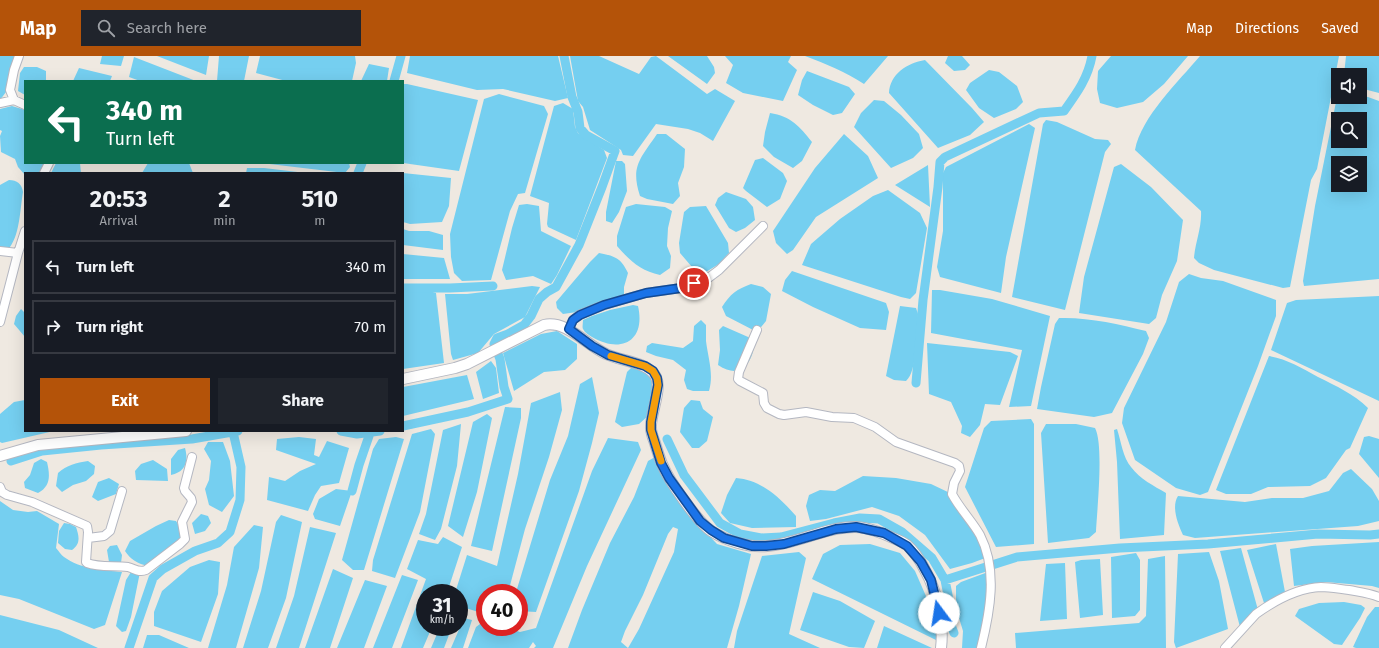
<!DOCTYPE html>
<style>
:root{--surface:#171b24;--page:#20242c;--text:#f1f3f6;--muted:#9ea1a6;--line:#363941;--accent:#b45309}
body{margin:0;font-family:"Fira Sans",sans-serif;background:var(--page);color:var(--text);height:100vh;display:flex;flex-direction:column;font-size:15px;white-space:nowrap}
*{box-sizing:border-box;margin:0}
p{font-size:13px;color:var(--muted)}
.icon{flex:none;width:22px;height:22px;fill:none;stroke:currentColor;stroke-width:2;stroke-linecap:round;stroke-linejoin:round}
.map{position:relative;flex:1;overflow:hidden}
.panel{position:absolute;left:24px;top:116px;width:380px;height:260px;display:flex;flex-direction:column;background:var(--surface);border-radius:0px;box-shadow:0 4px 16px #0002}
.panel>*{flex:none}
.top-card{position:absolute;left:24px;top:24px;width:380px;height:84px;border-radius:0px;box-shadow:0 4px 16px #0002;background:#0b6e4f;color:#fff;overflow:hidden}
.fabs{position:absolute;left:1331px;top:12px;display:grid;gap:8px}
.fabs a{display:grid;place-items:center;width:36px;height:36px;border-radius:0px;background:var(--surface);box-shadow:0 4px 16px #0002;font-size:20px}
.speed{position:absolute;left:416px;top:528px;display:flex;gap:8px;font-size:20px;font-weight:700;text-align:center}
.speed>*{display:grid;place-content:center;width:52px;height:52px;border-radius:50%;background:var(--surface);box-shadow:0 4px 16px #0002;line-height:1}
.speed small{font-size:10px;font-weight:400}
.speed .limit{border:6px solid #d22;background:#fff;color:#111}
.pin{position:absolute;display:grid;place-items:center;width:34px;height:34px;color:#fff;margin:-17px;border:2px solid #fff;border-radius:50%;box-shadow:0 1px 4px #0007}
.me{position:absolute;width:44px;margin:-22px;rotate:346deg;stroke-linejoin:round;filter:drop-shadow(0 0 3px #0008)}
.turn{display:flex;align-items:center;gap:14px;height:84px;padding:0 16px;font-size:18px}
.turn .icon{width:52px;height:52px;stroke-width:2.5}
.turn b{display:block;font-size:28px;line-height:34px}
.eta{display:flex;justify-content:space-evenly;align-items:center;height:68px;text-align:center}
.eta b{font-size:24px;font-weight:700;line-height:28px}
.cta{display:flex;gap:8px;margin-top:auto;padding:8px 16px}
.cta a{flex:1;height:46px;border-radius:0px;background:var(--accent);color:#fff;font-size:16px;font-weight:700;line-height:46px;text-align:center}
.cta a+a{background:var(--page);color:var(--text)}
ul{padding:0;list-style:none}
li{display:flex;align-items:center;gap:12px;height:54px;margin:0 8px 6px;padding:0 8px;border:2px solid var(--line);border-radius:0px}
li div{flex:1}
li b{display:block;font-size:15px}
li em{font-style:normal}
header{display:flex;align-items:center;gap:24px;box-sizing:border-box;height:56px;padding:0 20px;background:var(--accent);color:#fff}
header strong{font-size:19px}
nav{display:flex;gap:22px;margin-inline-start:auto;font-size:14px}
.search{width:280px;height:36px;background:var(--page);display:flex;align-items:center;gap:10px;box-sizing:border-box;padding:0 14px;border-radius:0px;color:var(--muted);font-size:15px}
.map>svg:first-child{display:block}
.water{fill:#75cff0;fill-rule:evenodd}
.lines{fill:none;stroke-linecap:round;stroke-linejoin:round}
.canal{stroke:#75cff0;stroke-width:9}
.minor-casing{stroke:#b4b7c1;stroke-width:10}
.tertiary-casing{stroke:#b4b7c1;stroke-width:12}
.minor{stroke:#fff;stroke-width:8}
.tertiary{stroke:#fff;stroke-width:10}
.route-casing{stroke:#114b97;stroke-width:10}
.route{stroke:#1a73e8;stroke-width:7}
.slow{stroke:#f59e0b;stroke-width:7}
</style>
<header>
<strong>Map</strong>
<div class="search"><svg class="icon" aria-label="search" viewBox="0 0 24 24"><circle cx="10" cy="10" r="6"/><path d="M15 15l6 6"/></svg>Search here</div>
<nav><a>Map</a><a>Directions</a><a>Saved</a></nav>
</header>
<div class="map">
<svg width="1379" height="592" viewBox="0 0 1379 592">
<rect width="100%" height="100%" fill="#efe9e1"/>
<path class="water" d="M0,0h16l-10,36 -6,8z
M102,0h22l-3,10 -21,-2z
M157,0h52l-3,19z
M219,0h30l-5,25h-27z
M260,0h95l1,7 -4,18h-66l-30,-8z
M410,0h148l10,42 -13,3 -52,-12 -26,1 -70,-17z
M570,0h29l40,18 12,-17 5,-1 51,38 8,-5 20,12 -22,40 -13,-8 -12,-4 -32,-5 -23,32 -10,-1 -2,-5 -31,-20 -7,-23 -5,-6z
M668,0h39l7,11 1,6 -8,11z
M725,0h66l-3,6 9,8 -14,31 -40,-8 -17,-10 7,-18z
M805,0h83l-24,28c-18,-12 -38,-20 -59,-28z
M948,0h14l8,9 -5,5 -11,1 -9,-8z
M1111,0h77l-24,28 -21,18 -26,6 -17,-5 -3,-14 1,-18z
M1200,0h139l-22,113 -6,11 -21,107 -7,1 -69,-18 -15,-7 -5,-5c1,-15 8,-31 7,-47l-66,-61c6,-33 44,-69 65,-94z
M1346,0h33v37l-19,-5v-13h-16z
M134,1l62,24h-56l-11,-4z
M925,4l47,48 12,14 -14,13 -32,13 -49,-55c1,-19 18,-30 36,-33z
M369,8l20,4 -2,13h-26z
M24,11h13l9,4v10h-21v14l-7,-4 2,-18z
M79,12l33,8 -2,5h-37z
M989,14l10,2 18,14 6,16 -7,7 -22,9 -15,-10 -13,-18 4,-7z
M807,15l42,16 6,7 -13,19 -9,2 -20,-10 -15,-10 4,-15z
M403,28h4l71,16 -19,71 -56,-8z
M499,38l45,12 4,8 -23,79 -7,1 -8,17 -19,69 -29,1 -8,-8 -3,-16 -1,-23 34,-135z
M1360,40l8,1 11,4v178l-75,7 -1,-5 12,-75 22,-109h23zM1338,63h22v22h-22zM1338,107h22v22h-22z
M874,44l10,1 17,14 18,19 4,14 -10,10 -22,10 -37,-41 7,-14z
M563,47l10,6 2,18 3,6 26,17 3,8 -31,82 -28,-13 -1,-3 2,-21 -19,-7 24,-90z
M12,50l13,4v31l-1,1 1,21h19l-5,10h-14v2l-7,-8 -3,-8 -14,-7 -1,-16 2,-5 -2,-1v-21z
M770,57c21,3 30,14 42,29l-10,19 -9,7 -19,-11 -11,-11 2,-14z
M1046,64l11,2 38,17 13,1 3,4 -6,8 -40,158 -53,-13 31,-173z
M1029,68l6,4 -29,129 -5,36 -61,-16 -3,-10 6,-36v-58l3,-6z
M657,78h9l19,15 -1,18 -6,16 2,13 -7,8 -26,-5 -7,-3c-10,-30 1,-38 17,-62z
M844,78l24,22 10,22 -62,39 -23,33 -6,4 -11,-11 -3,-12 42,-63z
M763,102l20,15 4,8 -7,18 -13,8 -21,-16 -3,-3 12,-28z
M616,105h6l3,3 2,27 -8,21 -7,11 -6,-2v-9z
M56,107h24l1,10h-30z
M148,107h41l4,10h-51z
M261,107h88l1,4 -5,6z
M1121,108l30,23 32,33 -6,41 -15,34 -6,23 -7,6 -70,-11 5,-36 30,-110z
M928,109l2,42 -35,-22z
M247,112h17l42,5h-60z
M403,117l48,5 -2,28 -7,16 -32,2 -7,-2z
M9,124c8,0 13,4 14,12 -3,17 -3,41 -13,55l-10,1v-63z
M888,134l32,23 7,15 -11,65 -6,6 -9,-2 -99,-32 9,-21 29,-25 33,-23z
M726,136l20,7 7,8 2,13 -10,8 -9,4 -7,-4 -14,-23 3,-7z
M527,148l12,2 2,25 30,15 -14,29 -6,9 -18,-8 -27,4 -4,-10 10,-42 7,-23z
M636,148l29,3 7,4 -4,17 -1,18 4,10 -1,12 -10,7c-19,-4 -30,-14 -43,-29v-10l9,-29z
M706,150l22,37 1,10 -10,11 -18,11 -3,-1 -18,-21 -1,-10 5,-31 6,-5z
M403,173l6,2h20l14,4v15l-40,-5z
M599,197c16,3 22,5 29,20l-4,14v9l-24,6 -16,9 -21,3 -6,-6 -1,-6 34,-40z
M403,198l41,4 6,21h-47z
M792,215l94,32 3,9 -3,18 -26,-2 -47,-21 -31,-16 3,-11z
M1189,218l12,4 22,3 53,19v16l-18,50 -50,126 -8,3 -24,-7 -41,-28 -13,-37 2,-15 42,-86 13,-40z
M751,228l12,3 8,7 -5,27 -9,11 -31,-16 -4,-9c8,-13 15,-18 29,-23z
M532,230l8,1 -15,30 -31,17 -16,19 -25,7 -2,-6 -6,-60h22z
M426,234l10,3 8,70 -41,6v-77z
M932,234h8l52,9 58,17 -19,90 -22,1 13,-57 -91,-17z
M1379,240v105l-108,-51 16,-47 9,-3z
M633,249l5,1c8,35 -17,48 -46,31 -3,-2 -7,-4 -9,-8 -1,-2 0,-6 0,-9l9,-4 18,-6z
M900,250l16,2 2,6c-2,16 0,57 -12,67l-12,-1 -8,-4z
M21,253l4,4v24l-11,-13 2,-8z
M1059,262c29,-1 59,6 87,13l3,7 -6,16 -31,59 -18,4 -57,-8 4,-22 14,-63z
M701,264l5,5c0,5 0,11 0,16 2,17 8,33 3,50h-16l-6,-2 -3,-9 2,-10 -13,-10 -17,-4 -10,-4 1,-6 5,-3 31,5 10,-7 1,-15z
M723,270l32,14c-2,22 -13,41 -37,25l2,-15 -1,-20z
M557,275l20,13v15l-12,11 -21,2 -30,19 -11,-38 38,-19z
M927,287l83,9 8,4 -18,49 -15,-1 -5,21 -10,12 -9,-4 1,-7 -11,-24 -22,-8z
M1269,300c18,3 33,12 49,21 18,9 36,17 50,31l-18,40 -4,2 -20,28 -16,8 -42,1 -17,7h-25l-10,-4z
M491,305l5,7 3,25 -16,6 -7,-27z
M636,311l13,7 6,11 -6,30 -10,9 -17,3 -7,-5 12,-50 4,-4z
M467,319l7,24 -71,17v-29z
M592,321l7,36 -7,30 -13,48 -43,121 -17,-1v-18h-3l1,-4 33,-109 18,-44 12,-52z
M560,336l2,18 -13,47 -24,72 -17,64h-23v21l-26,-8v-13h-4l12,-38 30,11 21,-92 13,-71z
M25,344v31h29l-52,12 -2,-1v-28l14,-12z
M691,344l9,1 3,8 10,8 -6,24 -8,7h-7l-12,-16 4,-24z
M505,351l16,1v10l-29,133 -21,-5z
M487,358l5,4 -15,74 -14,45 -15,-11 25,-104z
M1031,363l3,5v120l-38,3 -31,-60 19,-59 7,-7z
M461,368l-4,42 -16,63 -6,11 -16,-6 7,-20 17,-84z
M1046,368h30l19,4c9,17 2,82 1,104l-7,6 -41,5 -7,-110z
M431,373l4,5 -15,78 -25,66 -23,-7 1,-11 39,-126z
M1117,373c4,12 6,29 14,38 9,12 23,19 35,26l-2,42 -44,4 -3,-77 -3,-32z
M1369,380l10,3v39l-20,-24 5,-17z
M299,381l17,2 -2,16 5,2 8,-16 22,7 -10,35 -18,3 -6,9 -7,16 -41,-11 2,-23 16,4 15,-10 16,-7 -40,-14 1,-11z
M396,381l8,2 -40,131h-11l-11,-10 31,-111 6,-10z
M608,382l30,4 3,8 -54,116 -34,82h-19l2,-2 -3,-4 -4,6h-61l8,-21 8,-6 1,6h19l16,5 16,-4 56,-157z
M208,386h15l7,19 4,35 -12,16 -13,-7 -4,-16 4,-9 2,-19 -7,-12z
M185,392c4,14 0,24 -14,27v-16l7,-9z
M655,401l2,9 22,35 18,22 20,21 34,10 -12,52 -12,42h-159l14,-38 28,-67 24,-46 14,-36zM673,471l5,2 -4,23 -35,77 -11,19 -7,-6 4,-11 18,-36 25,-61z
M41,403l6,3c3,13 4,24 -9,31l-13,-5 -1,-6 6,-7 4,-12z
M153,404l14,9 1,12 -32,-1 -1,-9 6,-7z
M88,405l7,5 -1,8 -8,7 -13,4 -11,7 -6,-6 2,-13c9,-8 18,-10 30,-12z
M1351,413l21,20 7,12v20l-21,5 -163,12 -12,-3c-5,-11 -12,-28 -5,-39l67,6 27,-4h31l26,-7 14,-18z
M863,420l33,2 35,6 21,10 15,19 21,44 -16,6 -22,6 -25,-34 -26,-19 -27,-9 -46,12 -16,2 -4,-15 3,-11 11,-5 15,1z
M109,422l10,6 -3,10 -18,7 -6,-4 6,-15z
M736,422c26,2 44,20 60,38v11l-44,1 -22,-5 -9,-10 6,-18z
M336,433l16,2 -12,35 -25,-7 -2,-5 6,-15z
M0,445l13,9 15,2 9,-1 22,13 -3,24c3,3 5,7 8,9 16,12 40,13 58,15l-17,53 -11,4 -75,-30 -19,-4z
M201,458l7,2 3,7 -6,8 -10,3 -3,-11z
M281,459l21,7 -16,76 -18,50h-25l18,-57 15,-69z
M169,464l7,1 5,8v10l-33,27c-10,-2 -18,-7 -23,-15l5,-10 26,-15z
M64,467l6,1 6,3c3,9 5,17 -4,23l-7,-1 -7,-6 1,-12z
M254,469l9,2 -4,41 -23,80h-28l19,-63 7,-38z
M310,471l26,6 -37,115h-23l18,-52z
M443,481l19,10 -15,46h-22v34h7l-9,21h-22l25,-69 -19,-10 11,-29 20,4z
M1379,486v46l-7,-2 -46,-4 -32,4 -4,-37 22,-3z
M870,488l30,9 15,18 14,32 9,38 -126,-62 11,-25 17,-9z
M1276,488l9,48 -21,11 -17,-53z
M117,489l5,10 -1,8 -12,-1 -2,-12 3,-4z
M1241,492l17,62 -18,17 -20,-76z
M799,496l7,6 -17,76 31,14h-86l3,-17 25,-75z
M1209,496l10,29 9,48 -52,19 -2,-6 4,-88z
M1136,497l4,7v50l-5,6 -23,2 -1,-61z
M1165,500l1,92h-150l-1,-15 124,-10 7,-7 2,-57z
M1100,503l3,56 -23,3 -5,-56 6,-2z
M209,504l11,2 -2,32 -17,48 -47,-16v-14l8,-21 28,-24z
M1065,507l2,56 -27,2 6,-57z
M333,513l20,9 -23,70h-25z
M131,516h9l-9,45 -5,14 -4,1 -6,-6 10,-46z
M988,516l-5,76h-21l1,-17 -7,-23v-22l5,-4z
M402,519l16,5 -26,68h-19z
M365,524l22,6 -23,62h-27z
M813,536l27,9 35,20 -11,27 -15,-1 -49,-17z
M1344,546l17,3 4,3 -5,10 -18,27 -8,-1 -39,-28 4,-7 20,-6z
M1375,551h4v41h-23l-3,-1 14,-30z
M0,559l59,15 39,18h-98z
M464,562l8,2 -9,28h-12z
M884,570l48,22h-55z
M440,571h12l-8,21h-13z
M147,579h12l30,13h-46z"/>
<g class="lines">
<path class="canal" d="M394,25l7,-25
M358,117l4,-10
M403,232h47l43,-2
M916,327l7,-83 15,-113 2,-25 5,-5 94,-44 25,-2c13,-18 24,-33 28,-55
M403,370l65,-14 40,-13 -4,-12 -4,-28 -6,-15 3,-6 11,-4 16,-9 7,-9 8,-17 8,-7 9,-5 23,-42 23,-58 13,-36 -29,-16 -6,-7 -2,-16 -6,-15 -8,-41
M341,375l16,3 23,-3
M667,383l17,36 36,48 20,11 21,4 20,-1 53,-14 26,-5 19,1 23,13 30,26 13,22 4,20 -1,17 6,16
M11,405l31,-10 59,-6 91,-6 46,-8
M352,435l7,-26 11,-32
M945,524l72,-23 103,-9 88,-4 110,-10 52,1 9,-1
M129,592l24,-70 10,-9 32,-18 23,-8 12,-11 10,-32 1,-33 -8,-35"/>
<defs>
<path id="minor" d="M19,0l-5,14 -4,20 4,10 11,5
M0,47l14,-3
M44,117l5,-10
M0,195l18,2
M0,266l18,-69 7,-22
M569,273l4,-9 6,-5 25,-10 42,-12 35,-5 26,-9 12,-9 44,-44
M757,274l-18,42 -1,7 2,2 23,12 1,10 3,5 12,6 5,1 22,-3 26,5 22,1 21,9 21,15 59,21 4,3 1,5 -6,12 -2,11c8,15 20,27 28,41 18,35 10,77 1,113
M0,431l2,5 5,3 25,7 55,24 1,6 -2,30 1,1c13,5 28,2 41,4 7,2 11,6 18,3l34,-26 5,-5 -3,-17 10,-20 -1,-4 -6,-7 -1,-3 8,-31
M88,482l16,-2 6,-5 12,-40
M1225,592l31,-34c18,-13 42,-26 65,-27 9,0 19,2 28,3 10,2 20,3 30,7"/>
<path id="tertiary" d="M403,323l52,-11 12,-4 77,-39c23,-5 42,20 62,29 14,7 43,8 50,23 6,13 -6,37 -5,51 0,5 2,10 4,15 2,7 4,14 7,21 7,17 35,57 49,67 16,10 38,17 56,15 30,-2 58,-19 88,-19 11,0 28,6 38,11 5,2 10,4 14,7 7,6 14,17 18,25 12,21 19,54 16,78
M0,400l38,-11 148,-14"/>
</defs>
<use href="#minor" class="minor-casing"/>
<use href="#tertiary" class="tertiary-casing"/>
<use href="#minor" class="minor"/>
<use href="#tertiary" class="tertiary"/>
</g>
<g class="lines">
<defs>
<path id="route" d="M694,227l-13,5 -35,5 -42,12 -24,10 -7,5 -4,9 23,17 16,9 37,11 8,5 4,7 1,7 -7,37v8l10,33 8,15 31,43 11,9 13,8 28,8h14l18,-2 52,-15 20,-2 28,6 23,13 14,16 10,18 8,33"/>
</defs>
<use href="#route" class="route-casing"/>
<use href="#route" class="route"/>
<path class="slow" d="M611,300l34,10 8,5 4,7 1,7 -7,37v8l10,31"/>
</g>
</svg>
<div class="fabs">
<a><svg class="icon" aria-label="sound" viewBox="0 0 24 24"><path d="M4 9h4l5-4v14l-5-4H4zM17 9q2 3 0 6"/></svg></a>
<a><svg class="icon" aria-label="search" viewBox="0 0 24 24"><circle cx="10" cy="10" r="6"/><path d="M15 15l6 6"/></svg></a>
<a><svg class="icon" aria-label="layers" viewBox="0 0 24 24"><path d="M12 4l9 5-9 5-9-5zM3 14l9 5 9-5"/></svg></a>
</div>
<div class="speed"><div>31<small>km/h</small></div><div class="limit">40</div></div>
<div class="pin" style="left:694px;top:227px;background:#d93025"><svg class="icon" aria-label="arrive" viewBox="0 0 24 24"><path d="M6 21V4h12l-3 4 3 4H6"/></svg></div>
<svg class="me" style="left:939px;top:557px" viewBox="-20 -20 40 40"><circle r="19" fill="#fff"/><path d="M0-13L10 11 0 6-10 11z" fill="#1a73e8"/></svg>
<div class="top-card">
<div class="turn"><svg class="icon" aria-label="left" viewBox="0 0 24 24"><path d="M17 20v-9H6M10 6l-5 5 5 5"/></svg><div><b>340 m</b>Turn left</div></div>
</div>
<section class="panel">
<div class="eta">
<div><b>20:53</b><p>Arrival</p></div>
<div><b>2</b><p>min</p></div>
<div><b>510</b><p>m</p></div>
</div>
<ul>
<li><svg class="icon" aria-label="left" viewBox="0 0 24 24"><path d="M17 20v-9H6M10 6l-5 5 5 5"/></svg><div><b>Turn left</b></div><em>340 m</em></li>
<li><svg class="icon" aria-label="right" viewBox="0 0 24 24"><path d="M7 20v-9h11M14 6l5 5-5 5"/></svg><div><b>Turn right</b></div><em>70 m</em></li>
</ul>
<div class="cta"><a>Exit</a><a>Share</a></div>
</section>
</div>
